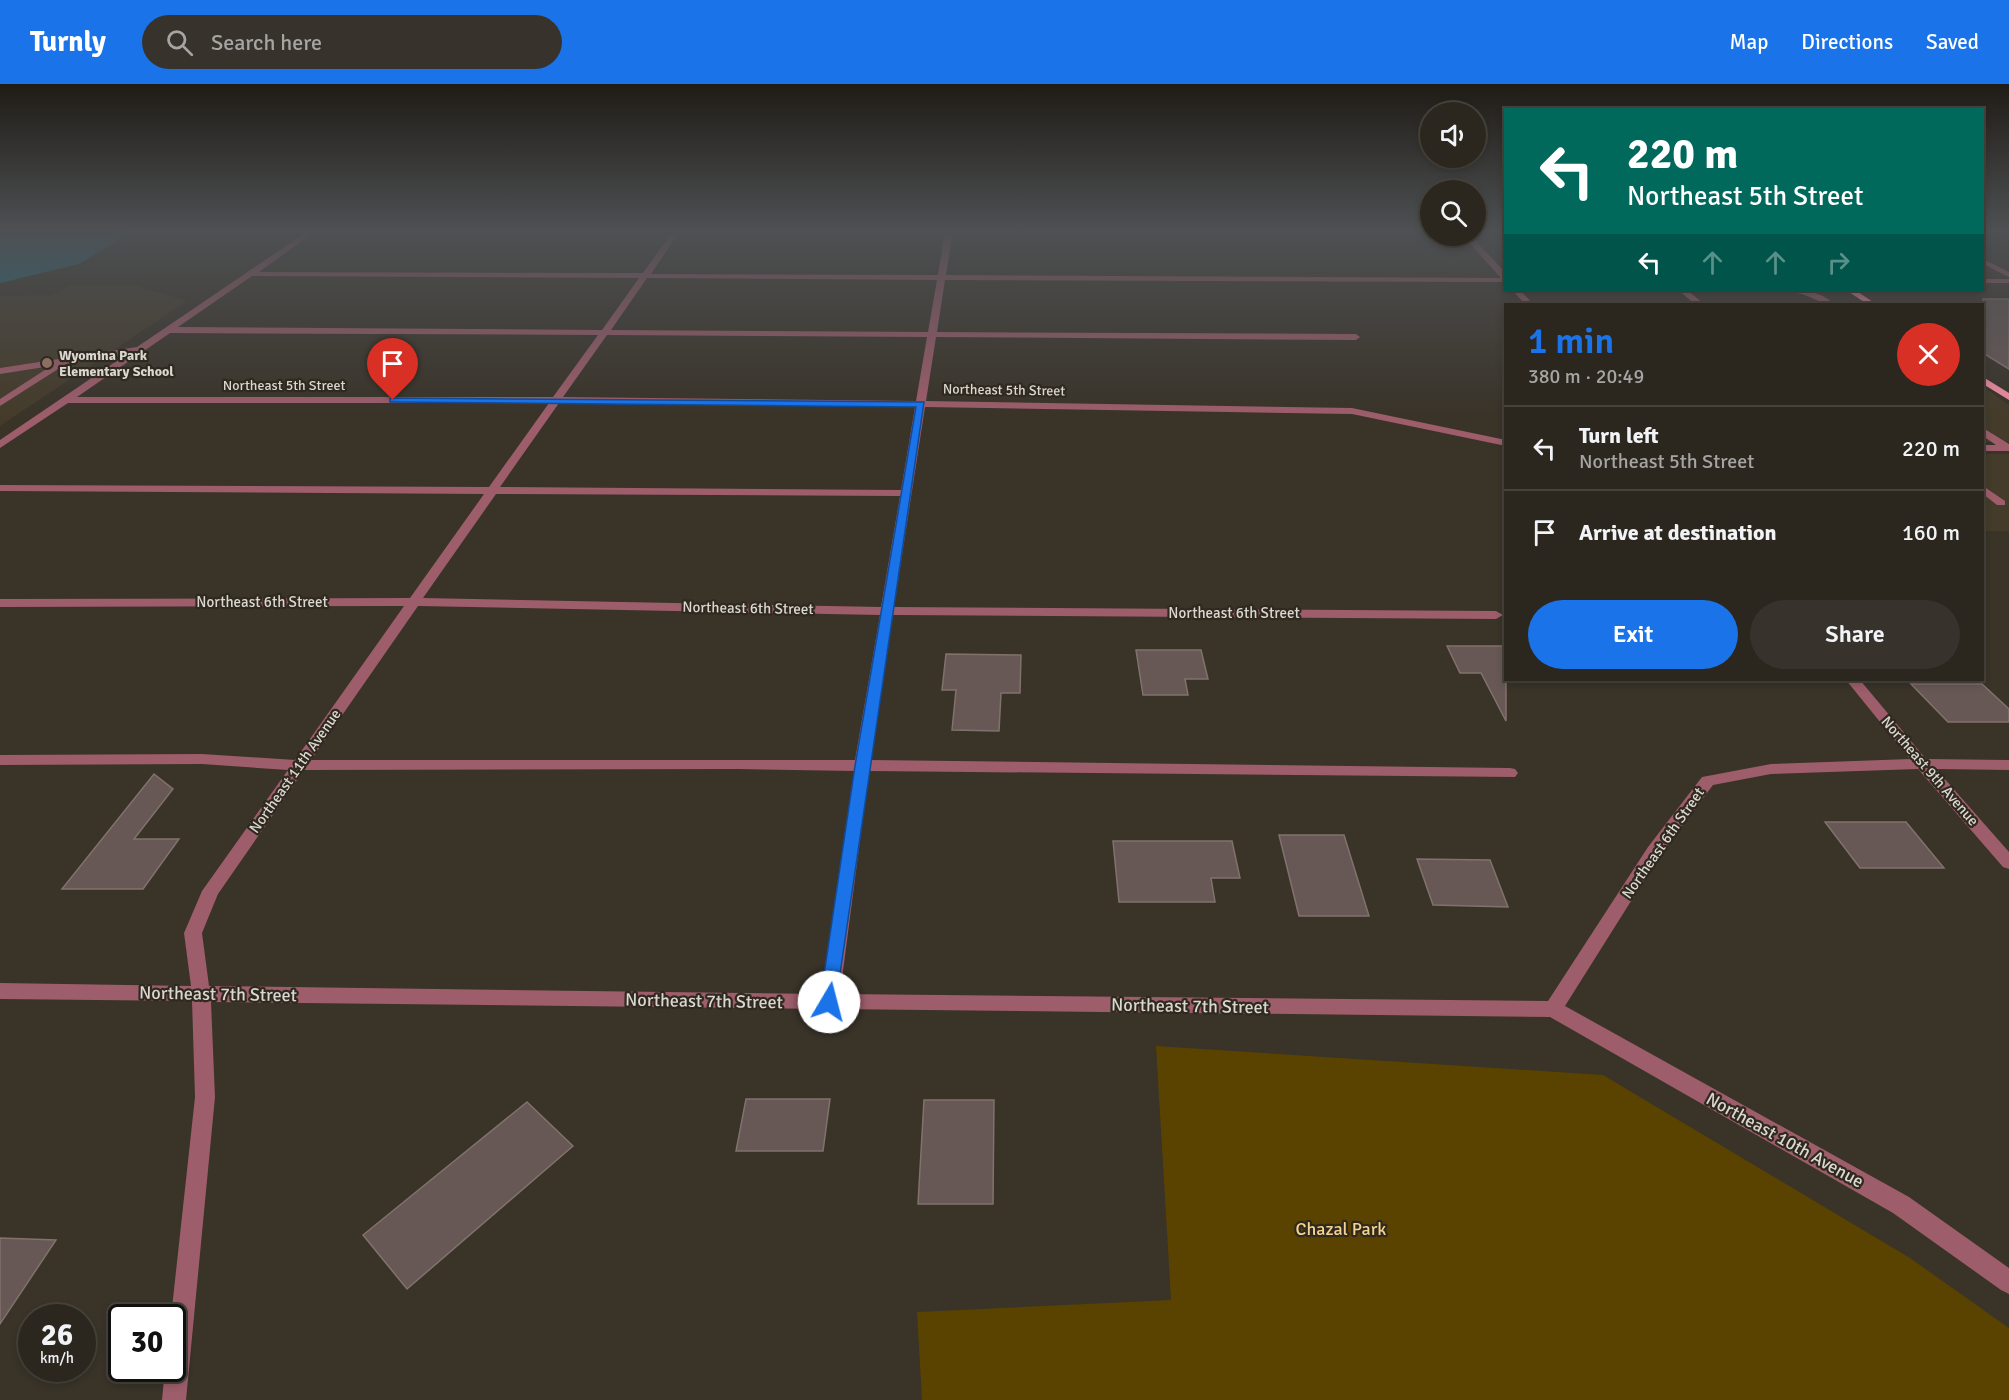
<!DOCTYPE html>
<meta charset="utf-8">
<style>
:root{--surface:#2b261e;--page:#37322b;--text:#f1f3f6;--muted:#a6a5a4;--line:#47433c;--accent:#1a73e8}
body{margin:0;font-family:Signika,sans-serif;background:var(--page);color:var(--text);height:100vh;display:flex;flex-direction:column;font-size:22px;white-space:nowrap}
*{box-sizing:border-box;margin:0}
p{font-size:20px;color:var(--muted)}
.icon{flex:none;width:33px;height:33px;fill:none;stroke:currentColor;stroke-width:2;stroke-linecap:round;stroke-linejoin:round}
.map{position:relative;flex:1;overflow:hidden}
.drawer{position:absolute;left:1504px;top:219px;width:480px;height:378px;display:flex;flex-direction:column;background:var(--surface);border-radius:0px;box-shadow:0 3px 9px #0003,0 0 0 2px var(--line)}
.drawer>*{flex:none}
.top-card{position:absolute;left:1504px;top:24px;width:480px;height:183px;border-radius:0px;box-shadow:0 3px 9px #0003,0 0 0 2px var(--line);background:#00695c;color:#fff;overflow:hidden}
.controls{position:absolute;left:1420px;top:18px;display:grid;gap:12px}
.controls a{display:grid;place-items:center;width:66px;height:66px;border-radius:50%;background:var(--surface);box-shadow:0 3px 9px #0003,0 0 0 2px var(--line);font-size:30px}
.speed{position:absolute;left:18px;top:1220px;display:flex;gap:12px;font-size:30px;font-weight:700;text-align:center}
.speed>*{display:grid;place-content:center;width:78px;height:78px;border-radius:50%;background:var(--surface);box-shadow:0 3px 9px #0003,0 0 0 2px var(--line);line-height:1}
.speed small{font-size:15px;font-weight:400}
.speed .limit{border:3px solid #111;border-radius:9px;background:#fff;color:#111}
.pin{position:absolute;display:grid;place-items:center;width:51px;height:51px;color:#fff;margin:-62px -26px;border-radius:50% 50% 50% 0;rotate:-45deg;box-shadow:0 0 6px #0007}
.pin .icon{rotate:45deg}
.me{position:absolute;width:66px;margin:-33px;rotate:8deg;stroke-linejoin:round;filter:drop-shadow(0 0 4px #0008)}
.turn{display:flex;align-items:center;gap:21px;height:126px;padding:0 24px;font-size:27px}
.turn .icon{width:78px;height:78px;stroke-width:2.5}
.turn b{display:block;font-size:42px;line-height:51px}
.lanes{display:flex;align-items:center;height:57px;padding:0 24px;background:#0003;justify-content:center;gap:30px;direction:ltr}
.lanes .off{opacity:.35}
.round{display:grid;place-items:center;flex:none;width:63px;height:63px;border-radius:32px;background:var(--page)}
.summary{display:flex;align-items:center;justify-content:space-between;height:102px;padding:0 24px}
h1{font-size:36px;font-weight:600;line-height:45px;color:var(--accent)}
.button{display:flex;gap:12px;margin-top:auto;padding:12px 24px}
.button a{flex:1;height:69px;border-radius:36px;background:var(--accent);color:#fff;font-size:24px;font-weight:600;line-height:69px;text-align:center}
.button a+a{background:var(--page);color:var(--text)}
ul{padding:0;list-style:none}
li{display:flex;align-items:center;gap:18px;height:84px;padding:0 24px;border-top:2px solid var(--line)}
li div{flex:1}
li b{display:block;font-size:22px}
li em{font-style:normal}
header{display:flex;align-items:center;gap:36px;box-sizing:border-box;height:84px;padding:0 30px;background:var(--accent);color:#fff}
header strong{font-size:28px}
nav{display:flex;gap:33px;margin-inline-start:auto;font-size:21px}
.search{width:420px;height:54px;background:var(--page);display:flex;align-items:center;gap:15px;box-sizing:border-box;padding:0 21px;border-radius:33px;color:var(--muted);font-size:22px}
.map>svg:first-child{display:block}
.built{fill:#443b2a}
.green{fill:#5a4200}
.water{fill:#206e7e}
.building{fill:#675855;stroke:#81726e;stroke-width:1.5}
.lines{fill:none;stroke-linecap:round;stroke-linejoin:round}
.minor{fill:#9d5d6b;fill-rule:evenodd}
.major{fill:#f58da4;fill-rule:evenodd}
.route{fill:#1a73e8;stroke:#114b97;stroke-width:1.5}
.education-dot{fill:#8d6e63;stroke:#2f291f;stroke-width:2}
.labels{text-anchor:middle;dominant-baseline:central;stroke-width:4.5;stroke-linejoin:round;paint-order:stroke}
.far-poi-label{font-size:14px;font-weight:bold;fill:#dad7d0;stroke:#2f291f;text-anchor:start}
.far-street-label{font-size:14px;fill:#dad7d0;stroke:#2f291f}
.street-label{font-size:15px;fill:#dad7d0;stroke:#2f291f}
.near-street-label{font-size:18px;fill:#dad7d0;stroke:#2f291f}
.near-park-label{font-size:18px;fill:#f6d48f;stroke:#2f291f}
</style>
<header>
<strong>Turnly</strong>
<div class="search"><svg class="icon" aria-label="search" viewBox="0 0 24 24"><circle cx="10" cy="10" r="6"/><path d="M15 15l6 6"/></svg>Search here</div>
<nav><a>Map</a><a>Directions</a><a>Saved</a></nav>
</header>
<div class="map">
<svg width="2009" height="1316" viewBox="0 0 2009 1316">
<rect width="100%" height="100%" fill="#393328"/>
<path class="built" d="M72,201h61l54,16 -187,125v-130l52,-1z
M1983,303l26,18v37h-26z
M1983,370h26v77h-26z"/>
<path class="green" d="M1156,962l447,29 307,183 99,70v72h-1087l-5,-88 254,-12z"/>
<path class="water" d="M0,147h133l-54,33 -79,19z"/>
<path class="building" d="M1983,215h26v70l-26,-16z
M1447,562h59v75l-25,-48h-21z
M1136,566h65l7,29h-23l3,16h-45z
M946,570l75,1 -1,38h-19l-2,38 -47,-1 4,-40h-14z
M1911,600h71l27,25v13h-61z
M154,690l19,15 -39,50h45l-36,50h-81z
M1825,738h81l38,46h-84z
M1279,751h65l25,81h-70z
M1113,757h119l8,37h-29l4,24h-96z
M1417,775l73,1 18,47 -75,-2z
M746,1015h84l-7,52h-87z
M924,1016h70l-1,104h-75z
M527,1018l46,44 -166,143 -44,-54z
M0,1154l56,2 -56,84z"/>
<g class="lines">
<path class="minor" d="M308,147h8l-57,41 384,1 30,-42h7l-29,43 287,1 7,-44h8l-7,44 555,3 -38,-42h8l35,37v9l-561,-2 -8,52 419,2 4,3 -4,3 -420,-3 -10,64 426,7 154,32v6l-154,-32 -427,-7 -31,200 602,4 7,4 -7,4 -603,-4 -22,145 639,8 5,1 3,4 -3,4 -646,-6 -29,223 708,7 100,-154 54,-70 69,-13 139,-5 -64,-79h14l66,79 83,1v10l-73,-1 73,83v17l-6,-2 -85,-98 -147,5 -58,11 -53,70 -95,151 344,191 100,71v26l-8,-4 -108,-77 -343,-196 -1339,-15 4,95 -29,303h-24l3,-32h7v-51h-1l24,-220 -3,-96 -192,-2v-16l191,3 -7,-53 18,-42 86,-121 -86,-6 -202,1v-10l202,-1 93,6 109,-154 -404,1v-8l410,-1 74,-104 -484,-3v-6l489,2 60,-84h-481l-68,45v-8l127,-86 -61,10 -66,42v-7l51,-33 -51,8v-6l137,-21zM252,192l387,2 -37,52 -424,-3zM647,194l290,2 -9,52 -317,-2zM170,249l428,2 -45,62h-476zM607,251l320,2 -11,64 -353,-4zM559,319l356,4 -14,83 -401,-3zM496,410l404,2 -19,111 -458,-9zM418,522l462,9 -25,145h-544zM738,685l116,2 -33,223 -612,-8 -7,-53 16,-39 86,-124z
M1983,175l26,13v5l-26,-13z
M1983,195h26v4h-26z
M1512,206h8l13,14h-8z
M1678,206h9l17,14h-9z
M1768,206c22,-2 49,-2 66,14 -13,1 -24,-9 -37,-11 -10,-1 -21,2 -29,-3z
M1983,344l26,16v7h-26v-6h13l-13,-9z
M1983,402l22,15v4h-8l-14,-11z"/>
<path class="major" d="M1846,206h9l21,14h-9z
M1983,293l26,16v7l-26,-16z"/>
</g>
<linearGradient id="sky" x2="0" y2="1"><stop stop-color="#1f1c16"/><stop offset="0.44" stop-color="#4e5053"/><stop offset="1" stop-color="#4e5053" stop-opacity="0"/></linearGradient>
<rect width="2009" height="332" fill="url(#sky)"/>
<path class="route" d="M390,314l534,4 -89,606 -6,2 -6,-2 -3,-6 35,-236 61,-359 -523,-5h-3z"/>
<circle class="education-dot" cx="47" cy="279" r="6"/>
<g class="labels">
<g class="far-poi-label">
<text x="59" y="271">Wyomina Park<tspan x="59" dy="16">Elementary School</tspan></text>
</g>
<g class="far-street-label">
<text x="284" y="301">Northeast 5th Street</text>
<text transform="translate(1004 306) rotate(1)">Northeast 5th Street</text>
</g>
<g class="street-label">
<text x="262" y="518">Northeast 6th Street</text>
<text transform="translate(748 524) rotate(1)">Northeast 6th Street</text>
<text x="1234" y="529">Northeast 6th Street</text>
<text transform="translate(295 687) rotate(-55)">Northeast 11th Avenue</text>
<text transform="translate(1930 687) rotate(49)">Northeast 9th Avenue</text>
<text transform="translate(1663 759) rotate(-55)">Northeast 6th Street</text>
</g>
<g class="near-street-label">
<text transform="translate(218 910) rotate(1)">Northeast 7th Street</text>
<text transform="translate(704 917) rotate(1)">Northeast 7th Street</text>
<text transform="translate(1190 922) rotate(1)">Northeast 7th Street</text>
<text transform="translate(1785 1056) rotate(29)">Northeast 10th Avenue</text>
</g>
<g class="near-park-label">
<text x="1341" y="1145">Chazal Park</text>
</g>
</g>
</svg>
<div class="controls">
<a><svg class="icon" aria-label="sound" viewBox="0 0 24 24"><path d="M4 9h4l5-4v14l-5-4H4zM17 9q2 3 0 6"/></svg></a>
<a><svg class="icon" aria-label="search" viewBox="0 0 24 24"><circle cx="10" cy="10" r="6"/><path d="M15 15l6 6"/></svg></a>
</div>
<div class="speed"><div>26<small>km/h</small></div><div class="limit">30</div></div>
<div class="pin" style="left:393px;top:316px;background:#d93025"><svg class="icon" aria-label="arrive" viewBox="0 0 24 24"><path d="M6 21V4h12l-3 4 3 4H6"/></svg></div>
<svg class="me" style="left:829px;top:918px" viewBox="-20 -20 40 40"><circle r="19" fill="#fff"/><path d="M0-13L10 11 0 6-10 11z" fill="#1a73e8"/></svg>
<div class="top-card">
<div class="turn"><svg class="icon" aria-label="left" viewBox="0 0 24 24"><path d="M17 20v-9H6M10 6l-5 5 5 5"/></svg><div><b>220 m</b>Northeast 5th Street</div></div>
<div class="lanes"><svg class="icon" aria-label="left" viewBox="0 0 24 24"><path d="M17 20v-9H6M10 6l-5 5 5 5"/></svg><svg class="icon off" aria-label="ahead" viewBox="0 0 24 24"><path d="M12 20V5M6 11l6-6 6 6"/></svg><svg class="icon off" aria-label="ahead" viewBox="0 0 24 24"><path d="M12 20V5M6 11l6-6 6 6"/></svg><svg class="icon off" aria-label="right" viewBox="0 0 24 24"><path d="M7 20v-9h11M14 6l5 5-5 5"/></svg></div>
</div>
<section class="drawer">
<div class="summary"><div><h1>1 min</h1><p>380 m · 20:49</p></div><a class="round" style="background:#d93025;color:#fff"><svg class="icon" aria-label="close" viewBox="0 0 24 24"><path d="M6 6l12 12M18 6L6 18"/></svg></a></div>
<ul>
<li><svg class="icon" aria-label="left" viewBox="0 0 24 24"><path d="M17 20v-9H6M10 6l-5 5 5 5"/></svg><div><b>Turn left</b><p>Northeast 5th Street</p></div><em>220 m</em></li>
<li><svg class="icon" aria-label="arrive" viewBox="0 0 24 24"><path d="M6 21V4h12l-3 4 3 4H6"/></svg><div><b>Arrive at destination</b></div><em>160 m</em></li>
</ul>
<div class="button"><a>Exit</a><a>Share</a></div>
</section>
</div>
